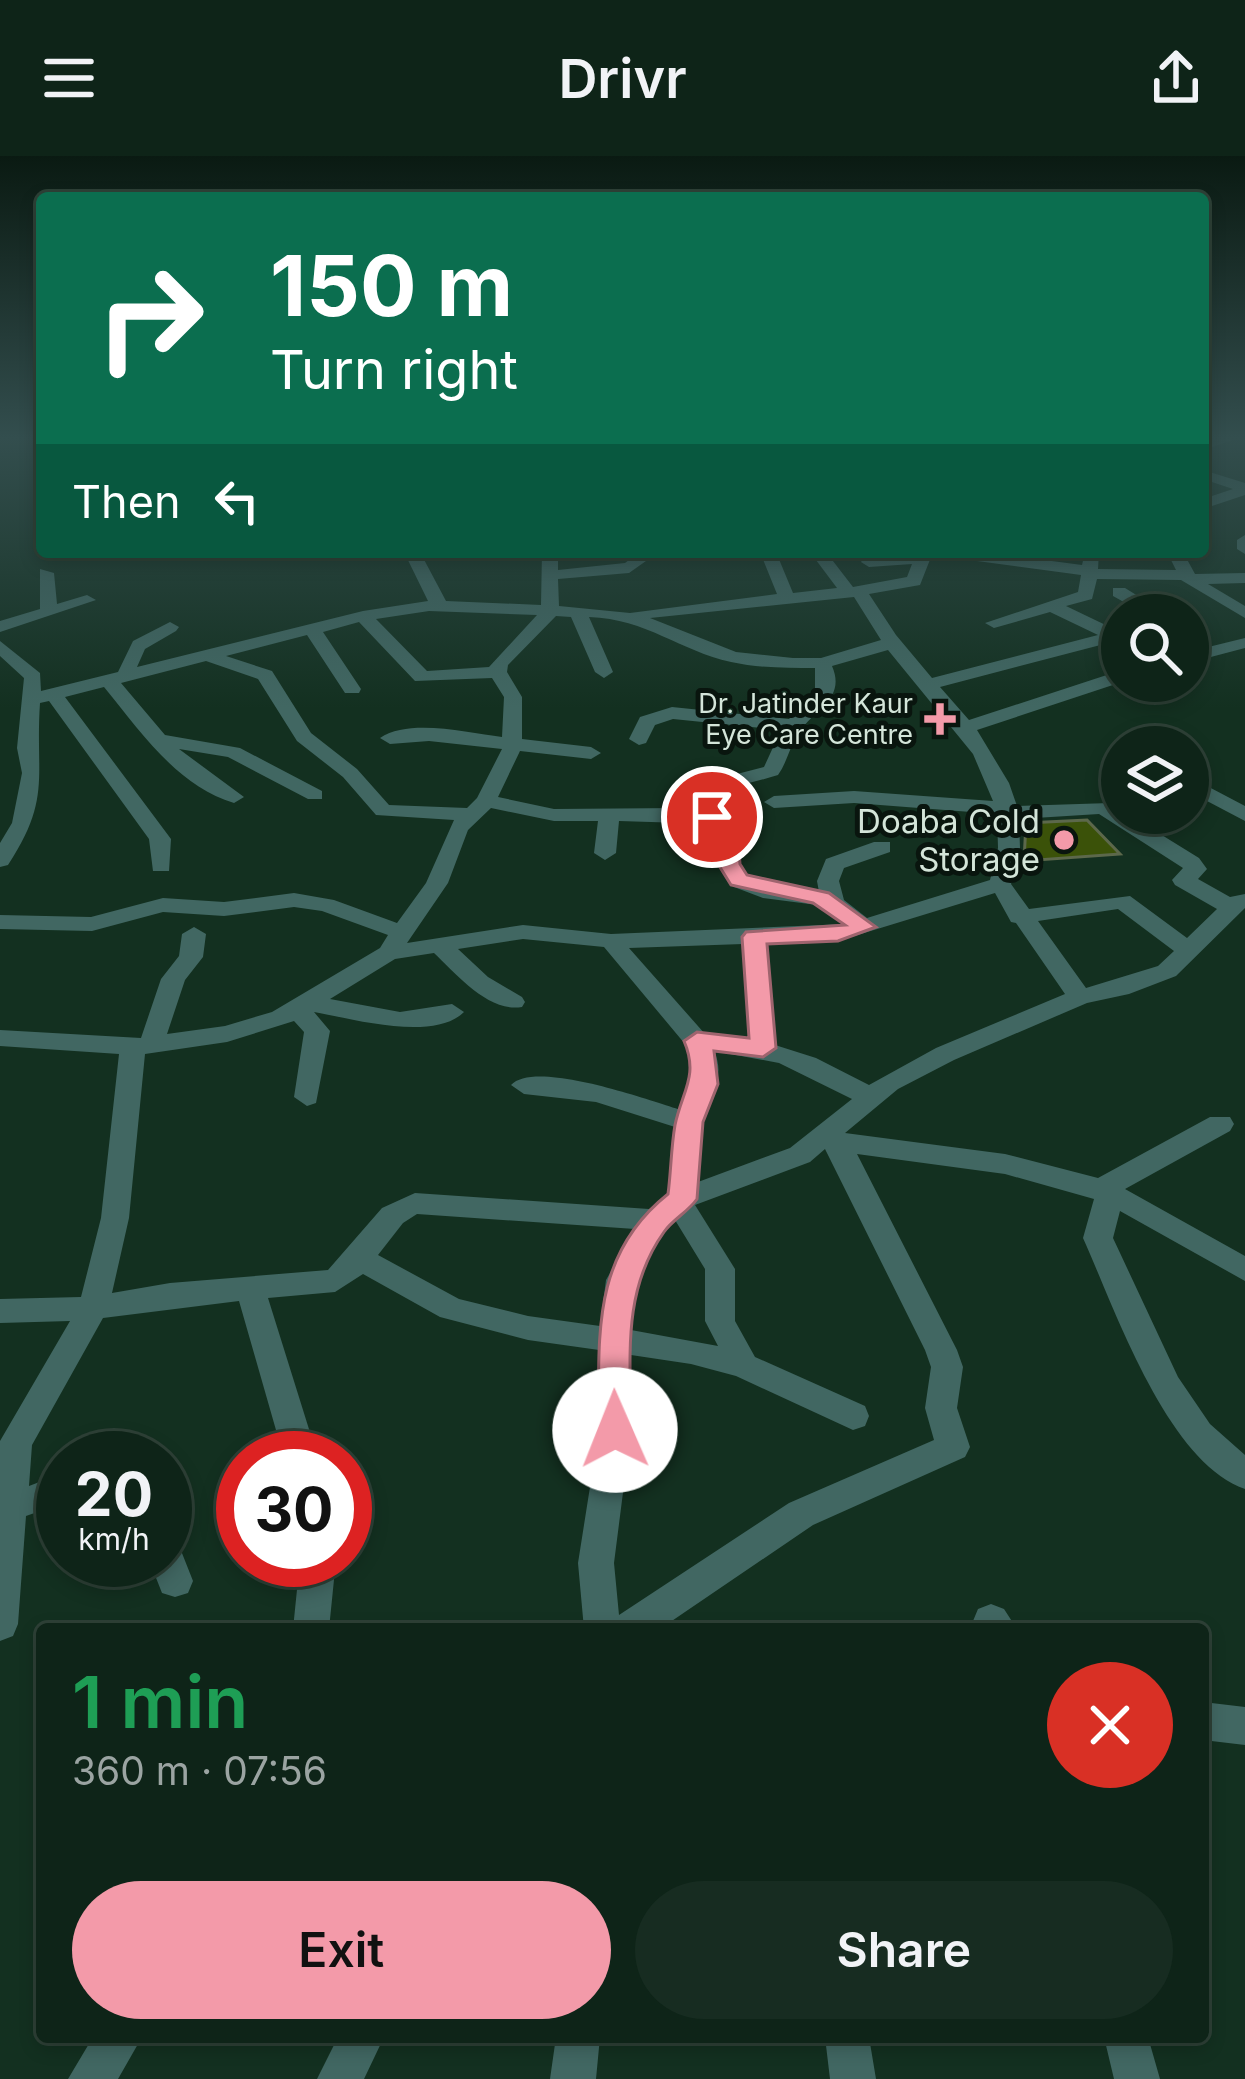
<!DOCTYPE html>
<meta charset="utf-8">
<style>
:root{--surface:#0e2418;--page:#172c21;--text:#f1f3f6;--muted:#9ba4a2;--line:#2e4137;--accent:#f39aa9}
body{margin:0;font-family:Inter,sans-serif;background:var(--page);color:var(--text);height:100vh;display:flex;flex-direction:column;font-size:45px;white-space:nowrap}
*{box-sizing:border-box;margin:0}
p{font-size:39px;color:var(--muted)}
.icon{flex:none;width:66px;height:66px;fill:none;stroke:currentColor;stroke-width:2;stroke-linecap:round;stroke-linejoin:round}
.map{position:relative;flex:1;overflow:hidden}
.details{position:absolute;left:36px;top:1467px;width:1173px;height:420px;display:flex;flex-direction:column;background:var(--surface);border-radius:12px;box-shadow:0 6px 18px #0003,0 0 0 3px var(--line)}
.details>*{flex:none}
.banner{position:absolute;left:36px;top:36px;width:1173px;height:366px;border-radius:12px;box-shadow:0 6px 18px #0003,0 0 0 3px var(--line);background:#0b6e4f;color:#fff;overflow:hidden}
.fabs{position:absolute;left:1101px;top:438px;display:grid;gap:24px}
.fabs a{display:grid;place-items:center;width:108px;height:108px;border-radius:50%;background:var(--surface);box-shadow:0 6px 18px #0003,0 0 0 3px var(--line);font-size:60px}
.speed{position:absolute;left:36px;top:1275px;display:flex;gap:24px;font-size:60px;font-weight:700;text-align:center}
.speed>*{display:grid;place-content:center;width:156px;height:156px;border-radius:50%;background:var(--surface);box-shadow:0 6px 18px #0003,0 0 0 3px var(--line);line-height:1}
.speed small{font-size:30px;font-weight:400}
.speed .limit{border:18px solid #d22;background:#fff;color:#111}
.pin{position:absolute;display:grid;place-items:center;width:102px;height:102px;color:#fff;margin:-51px;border:6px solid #fff;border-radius:50%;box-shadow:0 3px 12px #0007}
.me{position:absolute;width:132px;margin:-66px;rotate:359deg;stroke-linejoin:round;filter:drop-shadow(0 0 9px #0008)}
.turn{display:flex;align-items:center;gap:42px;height:252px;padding:0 36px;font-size:54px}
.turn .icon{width:156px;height:156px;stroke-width:2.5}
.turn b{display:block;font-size:84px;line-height:102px}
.then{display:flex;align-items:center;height:114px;padding:0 36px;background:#0003;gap:24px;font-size:45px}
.round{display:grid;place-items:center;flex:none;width:126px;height:126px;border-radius:63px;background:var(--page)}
.headline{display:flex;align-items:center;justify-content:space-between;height:204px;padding:0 36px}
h1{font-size:72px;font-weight:600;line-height:90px;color:#1e9e55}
.action{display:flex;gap:24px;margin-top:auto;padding:24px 36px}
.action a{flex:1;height:138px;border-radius:72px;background:var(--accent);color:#111;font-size:48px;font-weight:600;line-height:138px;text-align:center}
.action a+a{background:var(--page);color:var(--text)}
header{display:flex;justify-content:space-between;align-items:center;height:156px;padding:0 36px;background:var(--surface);font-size:54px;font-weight:600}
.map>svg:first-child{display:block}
.building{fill:#3b5209;stroke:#5c684b;stroke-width:3}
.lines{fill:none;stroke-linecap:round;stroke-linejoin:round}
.minor{fill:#416762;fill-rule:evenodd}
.route{fill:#f39aa9;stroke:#9e646e;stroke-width:3}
.poi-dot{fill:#f39aa9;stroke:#09150e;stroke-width:4.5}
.labels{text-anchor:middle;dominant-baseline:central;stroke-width:10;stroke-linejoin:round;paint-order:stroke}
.far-poi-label{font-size:27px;fill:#d4e5d9;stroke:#09150e;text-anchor:end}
.poi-label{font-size:33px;fill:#d4e5d9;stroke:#09150e;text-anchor:end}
</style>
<header><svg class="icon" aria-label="menu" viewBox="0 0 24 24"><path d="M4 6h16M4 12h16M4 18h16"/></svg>Drivr<svg class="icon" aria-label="share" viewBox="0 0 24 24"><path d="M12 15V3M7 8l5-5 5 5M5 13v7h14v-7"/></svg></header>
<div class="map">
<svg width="1245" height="1923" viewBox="0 0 1245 1923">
<rect width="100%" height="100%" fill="#133020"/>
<path class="building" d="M1087,664l33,34 -96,7 2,-38z"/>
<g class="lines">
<path class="minor" d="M1214,283h22l-33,11v-8z
M1203,314l42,13v12l-42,14v-10l30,-10 -30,-10z
M1245,379v19l-8,-5v-9z
M404,396h16l26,49 95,4 1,-53h16v18l67,-7 4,-3 -5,-8h16l6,9 -17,12 -71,6 1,27 71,7 147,-19 -17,-42h16l17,41 44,-5 -27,-36h16l27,35 54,-10 5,-13 -43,3 -8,-5 2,-3 70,-7 -13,33 -51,9 27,41 36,43 166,-43 -48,-23 -56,16 -9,-5 93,-31 3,-17 -134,-18 -8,-5h44l99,13 3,-13h14l-1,17 78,1 -9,-18h16l12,22 50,-1v10l-37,1 37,22v12l-64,-38 -84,-1 -5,20 -26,7 50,24 6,-1v16l-10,-3 -172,45 29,33 153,-50 3,11 -148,49 32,53 8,23 93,-3 89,55 8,11 -9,10 32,18 15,-3v14l-69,68 -47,18 -42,9 -133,57 -56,29 -53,44 160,21 93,24 112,-61h20l4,7 -4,7 -105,58 120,67v25l-125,-70 -7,27 65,139 32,47 35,31v34c-78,-27 -130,-180 -162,-251l11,-39 -89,-25 -148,-20 100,196 6,17 -6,41 13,39 -5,10 -152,68 -153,104h-76l-6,-66 21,-133v-80l-71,-10 -88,-23 -77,-43 -28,18 -67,6 50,160h-34l-45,-157 -136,17 -71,127 -3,41 34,-13v30l-37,13 -8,108 -5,12 -13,5v-200l70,-120 -70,2v-24l81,-2 20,-79 18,-164 -119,-8v-16l141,8 20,-59 18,-23 3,-22 12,-7 12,7 -3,23 -18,23 -18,54 58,-8 47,-14 108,-64 8,-13 -66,-24 -28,-4 -70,9 -61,-4 -71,19 -92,-2v-14l91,2 72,-19 61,4 70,-9 40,7 63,23 29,-40 28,-63 -78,-5 -33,-38 -46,-36 -39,-62 -52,-18 -85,22 44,52 75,13 82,43v8h-14l-80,-42 -49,-8 65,48 -10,6c-57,-17 -94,-72 -130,-116l-39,10 106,142 -2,32h-16l-4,-32 -100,-138 -9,2c-5,73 12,95 -32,162l-8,2v-24l12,-20 10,-50 -5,-25 7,-70 -24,-22v-15l40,32 1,18 77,-19 15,-31 37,-19 9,5 -3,4 -31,18 -8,18 226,-56 65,-10zM854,441l27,43 -60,18h-28l-57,-6 -86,-34zM429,455l108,4 -48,52 -62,4 -51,-52zM556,460l15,1 24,55 9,6 9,-6 -24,-55c58,2 91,34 142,45 27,6 57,6 84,6v26l-26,25 -117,-12 -32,10 -11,22 10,6 7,-2 9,-18 18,-6 108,11 -17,37 -27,7 -48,1 -3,4c24,17 65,4 92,-4 10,-14 12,-31 22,-44 16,-23 46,-33 32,-65l56,-16 85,104 20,47 -139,-10 -80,5 -10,6 10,6 80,-5 143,11 1,34 -8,32 -123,38 -23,-18 -5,-19 5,-13 46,-16v-10h-16l-48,17 -9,22 2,11c-24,-5 -71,0 -79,-30 -5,-17 -1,-31 -10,-48l-50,-6 -126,1 -56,-12 22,-46 71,8 10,-6 -10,-6 -69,-8v-42l-15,-25 1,-7zM359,466l56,59 77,-3 12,19 -2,40c-34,-4 -92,-19 -122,1l10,6 39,-3 73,8 -25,49 -10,10 -78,-3 -32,-36 -46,-36 -39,-62 -46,-15 81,-21 38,58h14l2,-4 -38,-57zM491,652l63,13h44l-4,32 11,7 11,-7 3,-32 95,3 5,44 15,19 29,11 54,7 29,19 -235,10 -88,-9 -116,18 41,-60 20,-53zM1099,658l84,54 -11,12 3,5 42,24 -30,29 -57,-42 -101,13 -18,-25 9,-36 -1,-29zM995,737l16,29 5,1 49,71 -129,54 -67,37 -53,-27 -41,-13 -9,-102 72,-2zM1118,753l56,42 -16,15 -72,22 -48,-67zM523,783l81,8 81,97c11,25 6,41 -4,66 -33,-10 -146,-51 -170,-25l13,9 72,8 79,25 -7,68 -19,14 -234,-16 -33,15 -54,62 -158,13 -58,10 17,-75 16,-164 82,-12 67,-21 10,11 -10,65 13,9 9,-3 14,-72 -16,-19c39,7 120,30 150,0l-12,-8 -52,8 -70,-13 65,-40 39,-6c22,21 55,60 88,54l3,-5 -3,-5 -34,-20 -30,-28zM743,788l6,95 -44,-5 -76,-86zM714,895l65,12 73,36 -62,49 -92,34c1,-19 1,-39 4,-58 6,-26 25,-45 12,-73zM825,993l100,201 6,17 -6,41 9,32 -145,63 -170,112 -5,-52 17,-133v-75l60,9 45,12 117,54 12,-4 4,-10 -4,-10 -110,-49 -20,-36v-52l-40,-64 115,-43zM417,1058l218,15 -29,51 -6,46 -72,-10 -69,-17 -81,-44 25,-32zM675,1064l30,49v52l13,25 -87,-16c-1,-38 13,-85 44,-110z
M40,413l14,4 3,31 30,-9 9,5 -96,32v-11l40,-12z
M1113,432h12l44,27h-22l-34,-19z
M1245,482v10l-57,15v-11z
M1188,620l57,30v15l-57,-30z
M165,1382l13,5 15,38 -5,12 -13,4 -13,-4 -13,-33h16z
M300,1404h36l-7,69h-36z
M991,1448l13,5 13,20h-41l-3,-8 5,-12z
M1203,1546l42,5v38l-42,-5z
M93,1881h49l-24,42h-50z
M338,1881h46l-20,42h-47z
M556,1881h44l-4,42h-46z
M825,1881h44l7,42h-46z
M1104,1881h44l12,42h-46z"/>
</g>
<linearGradient id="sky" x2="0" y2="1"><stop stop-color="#0a1a12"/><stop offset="0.51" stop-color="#334e4e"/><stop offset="1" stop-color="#334e4e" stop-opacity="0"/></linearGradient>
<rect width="1245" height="552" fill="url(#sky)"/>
<path class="route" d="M712,654l25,15 3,39 7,11 82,18 47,34 -38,14 -71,3 9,104 -13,9 -49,-6 4,33 -15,38 -6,77c-9,13 -24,20 -33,33 -43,60 -33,128 -33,198l-5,10 -11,4 -12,-4 -5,-10c2,-91 -9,-173 70,-236 3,-22 3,-46 7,-69 7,-34 24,-49 9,-84l13,-9 52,6 -7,-101 4,-5 99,-7 -32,-22 -82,-18 -13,-21 -3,-36 -14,-11z"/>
<g class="poi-dot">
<path d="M934 545h12v12h12v12h-12v12h-12v-12h-12v-12h12z"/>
<circle cx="1064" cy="684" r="12"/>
</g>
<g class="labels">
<g class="far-poi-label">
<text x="913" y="547">Dr. Jatinder Kaur<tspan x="913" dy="31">Eye Care Centre</tspan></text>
</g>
<g class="poi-label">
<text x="1040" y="665">Doaba Cold<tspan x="1040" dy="38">Storage</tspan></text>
</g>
</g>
</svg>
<div class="fabs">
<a><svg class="icon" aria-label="search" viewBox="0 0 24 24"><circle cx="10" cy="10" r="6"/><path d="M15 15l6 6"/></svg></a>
<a><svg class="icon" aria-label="layers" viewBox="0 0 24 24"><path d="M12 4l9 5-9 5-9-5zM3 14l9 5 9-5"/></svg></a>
</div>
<div class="speed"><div>20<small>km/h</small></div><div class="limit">30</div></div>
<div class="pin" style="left:712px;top:661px;background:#d93025"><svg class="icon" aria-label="arrive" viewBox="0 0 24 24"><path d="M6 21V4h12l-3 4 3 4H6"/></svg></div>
<svg class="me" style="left:615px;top:1274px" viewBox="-20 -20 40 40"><circle r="19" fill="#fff"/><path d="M0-13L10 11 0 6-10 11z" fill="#f39aa9"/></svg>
<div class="banner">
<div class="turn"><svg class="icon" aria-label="right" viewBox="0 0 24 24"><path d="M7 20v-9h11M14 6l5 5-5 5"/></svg><div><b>150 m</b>Turn right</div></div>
<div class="then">Then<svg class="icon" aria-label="left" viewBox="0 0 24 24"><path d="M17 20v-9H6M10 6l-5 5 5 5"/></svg></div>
</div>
<section class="details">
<div class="headline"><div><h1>1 min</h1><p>360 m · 07:56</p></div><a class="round" style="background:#d93025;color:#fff"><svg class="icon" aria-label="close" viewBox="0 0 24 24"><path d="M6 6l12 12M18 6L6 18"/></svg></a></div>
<div class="action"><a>Exit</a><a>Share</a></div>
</section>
</div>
